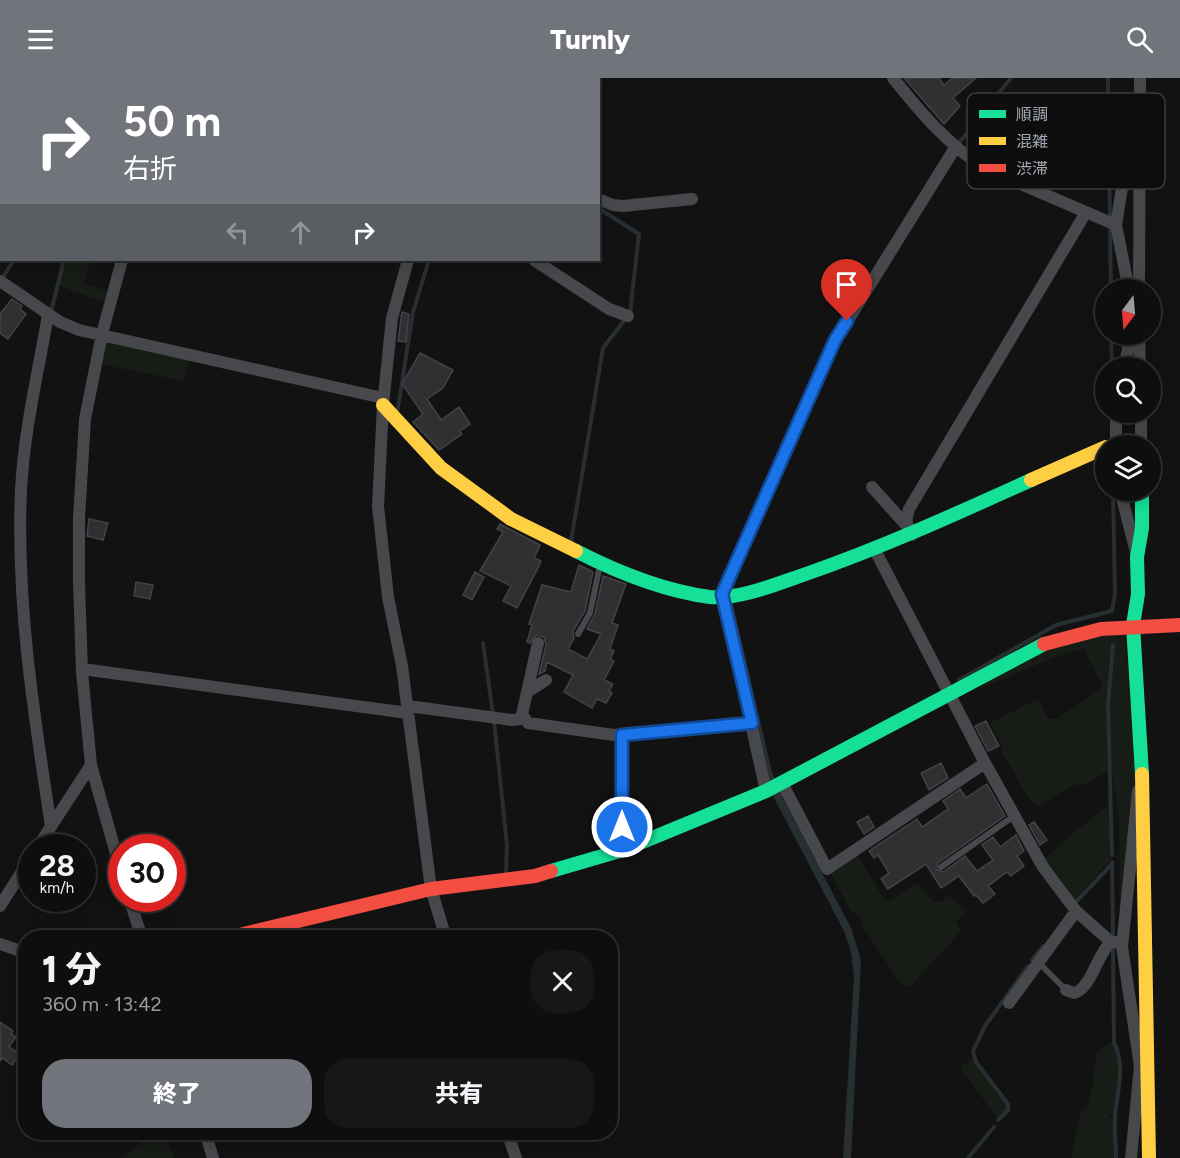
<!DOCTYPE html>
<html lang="ja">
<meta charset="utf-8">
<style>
:root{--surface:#0e0e0e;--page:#171717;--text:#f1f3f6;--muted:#9b9c9e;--line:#2e2e2e;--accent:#71757b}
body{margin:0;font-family:Figtree,"Noto Sans JP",sans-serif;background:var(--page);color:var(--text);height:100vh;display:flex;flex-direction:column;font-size:22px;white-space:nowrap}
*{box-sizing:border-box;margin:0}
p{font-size:20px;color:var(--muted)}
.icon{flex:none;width:33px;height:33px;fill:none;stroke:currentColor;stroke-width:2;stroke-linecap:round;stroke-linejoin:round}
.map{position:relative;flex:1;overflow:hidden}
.drawer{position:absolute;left:18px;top:852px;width:600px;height:210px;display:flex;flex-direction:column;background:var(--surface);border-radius:24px;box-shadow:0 3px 15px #0003,0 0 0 2px var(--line)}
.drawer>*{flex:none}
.hud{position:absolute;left:0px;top:0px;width:600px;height:183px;box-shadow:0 3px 15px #0003,0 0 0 2px var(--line);background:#71757b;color:#fff;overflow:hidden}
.needle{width:39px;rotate:196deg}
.fabs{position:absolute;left:1095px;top:201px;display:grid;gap:12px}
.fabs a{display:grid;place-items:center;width:66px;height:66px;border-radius:50%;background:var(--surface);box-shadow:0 3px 15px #0003,0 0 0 2px var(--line);font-size:30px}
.speed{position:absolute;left:18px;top:756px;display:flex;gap:12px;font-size:30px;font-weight:700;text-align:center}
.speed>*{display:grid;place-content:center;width:78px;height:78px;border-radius:50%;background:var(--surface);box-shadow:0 3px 15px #0003,0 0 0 2px var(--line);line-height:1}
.speed small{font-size:15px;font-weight:400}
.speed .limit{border:9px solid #d22;background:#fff;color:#111}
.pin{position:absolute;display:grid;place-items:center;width:51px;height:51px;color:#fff;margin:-62px -26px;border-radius:50% 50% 50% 0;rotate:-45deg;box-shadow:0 0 6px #0007}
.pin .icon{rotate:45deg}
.me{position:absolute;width:66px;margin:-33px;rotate:0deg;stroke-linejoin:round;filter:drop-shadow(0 0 4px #0008)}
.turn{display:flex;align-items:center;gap:21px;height:126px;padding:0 24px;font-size:27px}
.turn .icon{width:78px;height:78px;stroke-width:2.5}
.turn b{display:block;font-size:42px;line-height:51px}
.lanes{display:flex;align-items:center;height:57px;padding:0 24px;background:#0003;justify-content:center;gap:30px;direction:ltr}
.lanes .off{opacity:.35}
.round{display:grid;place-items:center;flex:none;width:63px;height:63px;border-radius:24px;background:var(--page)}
.overview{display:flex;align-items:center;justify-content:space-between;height:102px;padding:0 24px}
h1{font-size:36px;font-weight:800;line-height:45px}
.cta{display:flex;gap:12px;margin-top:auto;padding:12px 24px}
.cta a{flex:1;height:69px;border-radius:24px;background:var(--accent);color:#fff;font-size:24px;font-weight:800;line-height:69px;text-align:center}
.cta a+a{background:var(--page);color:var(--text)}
header{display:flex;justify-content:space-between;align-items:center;height:78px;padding:0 24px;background:var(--accent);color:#fff;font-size:27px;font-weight:800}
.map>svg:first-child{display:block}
.green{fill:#171c17}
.water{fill:#272f33}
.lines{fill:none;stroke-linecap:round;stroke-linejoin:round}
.stream{stroke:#272f33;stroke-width:4}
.building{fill:#303033;stroke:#424346;stroke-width:1.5}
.lane{stroke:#47484b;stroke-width:6}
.street{stroke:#47484b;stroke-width:12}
.fast{stroke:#16e098;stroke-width:14}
.slow{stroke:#ffcf43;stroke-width:14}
.jam{stroke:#f24e42;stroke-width:14}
.route-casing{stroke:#114b97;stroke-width:15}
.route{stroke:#1a73e8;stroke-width:10}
.key{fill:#0d0d0e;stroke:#3a3c40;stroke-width:1.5}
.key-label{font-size:16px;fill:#a4aab3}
</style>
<header><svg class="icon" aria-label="menu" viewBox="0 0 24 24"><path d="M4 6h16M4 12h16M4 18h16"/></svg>Turnly<svg class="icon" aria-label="search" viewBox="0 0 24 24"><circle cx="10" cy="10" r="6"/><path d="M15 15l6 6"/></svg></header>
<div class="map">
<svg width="1180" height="1080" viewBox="0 0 1180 1080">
<rect width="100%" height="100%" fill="#121213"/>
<path class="green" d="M66,182h25l-7,24 23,7 -3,11 -45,-16z
M105,262l84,20 -5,21 -84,-17z
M1125,556l11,138 -16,151 -1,-108 -8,-44 -2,-67 5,-59 -3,-1 -5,61 2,66 -22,13 -13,1 -34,21c-16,-6 -24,-40 -38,-52l1,-8 -11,-22 2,-3 43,-21 3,1 10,18h8l43,-30 2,-4 -18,-36 -24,6 -84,35c27,-20 74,-45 108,-52 13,-2 28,-2 41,-4z
M1109,727l2,54 -36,42 -19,-21 -11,-21 25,-24z
M857,777l28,45h6l23,-16 4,1 15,16 7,1 9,-7 18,16 -11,10 5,10 -52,57 -8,-4 -38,-57 -4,-12 -8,-3 -19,-37v-3z
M92,783l6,11 -1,4 -14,7v-19z
M1110,964c17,15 8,54 3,73l-5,1 6,4v38h-43l10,-48 5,-1 6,-20 4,-35z
M973,980l35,47 -1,4 -10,9 -37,-51z
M154,1054l10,1 10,25h-53z"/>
<path class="water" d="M732,522l40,172 10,25 69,131 10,32 -10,198h-8l11,-182 -3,-24 -7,-21 -71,-135 -45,-195z"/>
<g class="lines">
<path class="stream" d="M1108,0l2,139
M122,2l1,-2
M535,2l1,-2
M959,65l52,-65
M1110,152l1,60
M3,199l11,-17
M51,234l13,-52
M1111,256l1,34
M397,336l16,-102 16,-52
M571,464l32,-194 27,-35 9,-79 -41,-26
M731,510l9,-21
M483,565l10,71
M959,602l97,-55 56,-14 3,-18 -2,-103
M494,643l13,124 -1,27
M1112,777l-4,-151 5,-59
M1112,784l1,76
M1075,825l37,-39
M1113,870l1,95c12,22 3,49 1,73 -1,14 1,28 1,42
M1032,882l11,-14
M998,1042l10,-10v-6l-32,-42 -3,-11 12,-25 43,-60
M968,1080l26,-31"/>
</g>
<path class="building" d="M904,0h35l5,7 9,-7h23l-23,20 7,8 -16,18z
M12,221l10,7 -2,3 6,5 -18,25 -8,-6v-19z
M402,234l7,2 -3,28 -8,-1z
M420,275l33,17 -10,18 -16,11 14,21 18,-13 11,17 -10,7 2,3 -23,16 -26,-28 10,-8 -21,-30z
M89,441l19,4 -5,17 -16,-4z
M500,446l40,21 -6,13 7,3 -2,5 -22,42 -14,-7 8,-15 -31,-15 23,-39 -6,-3z
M579,487l14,7 -8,39 -12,20 1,7 -6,11 19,10 14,-25 -14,-5 8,-15 8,-38 23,8 -14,39 6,2 -8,24 4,2 -4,8 4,2 -10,19 9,4 -4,7 3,2 -6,10 -9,-4 -5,9 -28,-16 9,-17 -26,-13 -2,9 -6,3 7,-29 -2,-8 -8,-2 -6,8 -3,-1 5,-17 -3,-1 13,-39 29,7z
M475,494l9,5 -12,23 -9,-5z
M136,504l17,3 -3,14 -16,-3z
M986,643l13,25 -11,5 -13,-25z
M941,685l7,15 -19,12 -8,-17z
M987,706l18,32 -67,47 -2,6 7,3 22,-16 12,15 16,-11 -11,-15 11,-8 7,10 16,-12 8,16 -7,5 7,10 -13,10 -4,-4 -19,14 7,8 -12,9 -7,-8 -2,1 -15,-20 -18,12 -15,-24 -38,25 -7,-10 8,-6 -11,-18 -4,3 -5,-7 48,-32 5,8 26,-18 -5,-8 17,-12 6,9z
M868,738l6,11 -10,7 -7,-12z
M1034,744l13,18 -7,5 -11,-20z
M0,944l13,9 -2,3 5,3 -7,10 11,7 -8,11 -10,-7 -2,3z"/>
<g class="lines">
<path class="lane" d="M578,556l12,-21 10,-48
M941,789l73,-51
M1039,885l27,27"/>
<path class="street" d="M893,0c28,35 55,67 93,91l130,56
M181,2v-2
M502,2l1,-2
M598,121l15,6 10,1 69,-7
M408,182l-16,58 -9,87 -5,101 10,91 14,69 29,223 15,49
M534,182l75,49 19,7
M0,203l60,41 19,8 304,68
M1129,212l-13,-65 17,-106 5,-7
M1139,212l1,-212
M48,237c-10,58 -24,116 -27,175 -5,112 13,226 30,336
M1139,256l1,34
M1124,290l7,-34
M1141,334v34
M1116,368v-34
M872,409l35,39
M1120,412l17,66
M912,457l-6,-14 3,-12 176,-295
M875,472l110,213 58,104 33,44 35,31h11
M82,591l326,44
M529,613l17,-11
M408,628l104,14 9,-1 17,-76
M524,639l4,6 86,12 138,-12
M622,657l1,115
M91,687l31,110
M782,705l45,86 158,-106
M766,713l-44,-197 113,-253 120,-193
M37,770l54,-83 -9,-93 -3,-90v-64l6,-99 17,-85 20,-74
M129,820l13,40
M0,828l32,-50
M0,866l26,9
M1066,912l8,3c17,-4 23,-39 37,-51
M1009,925l67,-92
M205,1054l8,26
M507,1054l9,26
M1131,1080l9,-92 -18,-119 16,-156"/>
<path class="fast" d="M1142,412v38l-5,29 1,37 -5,31 9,149
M576,473c41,21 88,40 134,46 28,3 67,-13 93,-22 78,-27 153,-61 228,-95
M551,793l72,-21 143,-59 278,-147"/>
<path class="slow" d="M383,327l58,63 70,51 65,32
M1031,402l75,-33
M1142,696l7,384"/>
<path class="jam" d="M1044,566l57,-15 79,-4
M227,860l204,-49 104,-13 16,-5"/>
</g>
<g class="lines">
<defs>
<path id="route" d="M622,749v-92l130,-12 -30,-129 113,-254 12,-19"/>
</defs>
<use href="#route" class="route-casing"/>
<use href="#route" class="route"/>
</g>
<rect x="967" y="15" width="198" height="96" rx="9" class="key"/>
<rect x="979" y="32" width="27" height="8" fill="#16e098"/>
<rect x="979" y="59" width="27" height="8" fill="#ffcf43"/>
<rect x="979" y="86" width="27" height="8" fill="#f24e42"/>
<g class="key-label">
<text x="1016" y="42">順調</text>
<text x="1016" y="69">混雑</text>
<text x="1016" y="96">渋滞</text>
</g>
</svg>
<div class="fabs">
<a><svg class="needle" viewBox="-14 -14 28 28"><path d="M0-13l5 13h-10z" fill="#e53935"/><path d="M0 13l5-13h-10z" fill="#9b9c9e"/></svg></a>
<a><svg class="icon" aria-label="search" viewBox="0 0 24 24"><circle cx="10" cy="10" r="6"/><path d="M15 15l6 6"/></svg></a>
<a><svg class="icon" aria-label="layers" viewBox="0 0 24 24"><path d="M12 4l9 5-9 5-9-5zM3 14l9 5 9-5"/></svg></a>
</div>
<div class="speed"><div>28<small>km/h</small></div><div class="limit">30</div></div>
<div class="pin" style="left:847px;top:243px;background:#d93025"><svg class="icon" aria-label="arrive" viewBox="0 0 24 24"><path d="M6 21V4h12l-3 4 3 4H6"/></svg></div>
<svg class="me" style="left:622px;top:749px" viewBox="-20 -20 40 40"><circle r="17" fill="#1a73e8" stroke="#fff" stroke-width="3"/><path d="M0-11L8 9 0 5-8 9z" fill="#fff"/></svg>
<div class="hud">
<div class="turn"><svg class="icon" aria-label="right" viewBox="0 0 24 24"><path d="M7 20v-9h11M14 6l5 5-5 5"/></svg><div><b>50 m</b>右折</div></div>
<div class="lanes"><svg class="icon off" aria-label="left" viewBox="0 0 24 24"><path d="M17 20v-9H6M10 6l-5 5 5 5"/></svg><svg class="icon off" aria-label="ahead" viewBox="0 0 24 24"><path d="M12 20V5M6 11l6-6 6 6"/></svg><svg class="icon" aria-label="right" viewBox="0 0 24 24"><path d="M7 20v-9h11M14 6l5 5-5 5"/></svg></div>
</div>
<section class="drawer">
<div class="overview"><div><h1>1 分</h1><p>360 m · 13:42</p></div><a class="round"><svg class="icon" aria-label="close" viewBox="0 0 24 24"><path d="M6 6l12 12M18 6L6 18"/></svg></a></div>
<div class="cta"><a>終了</a><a>共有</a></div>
</section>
</div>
